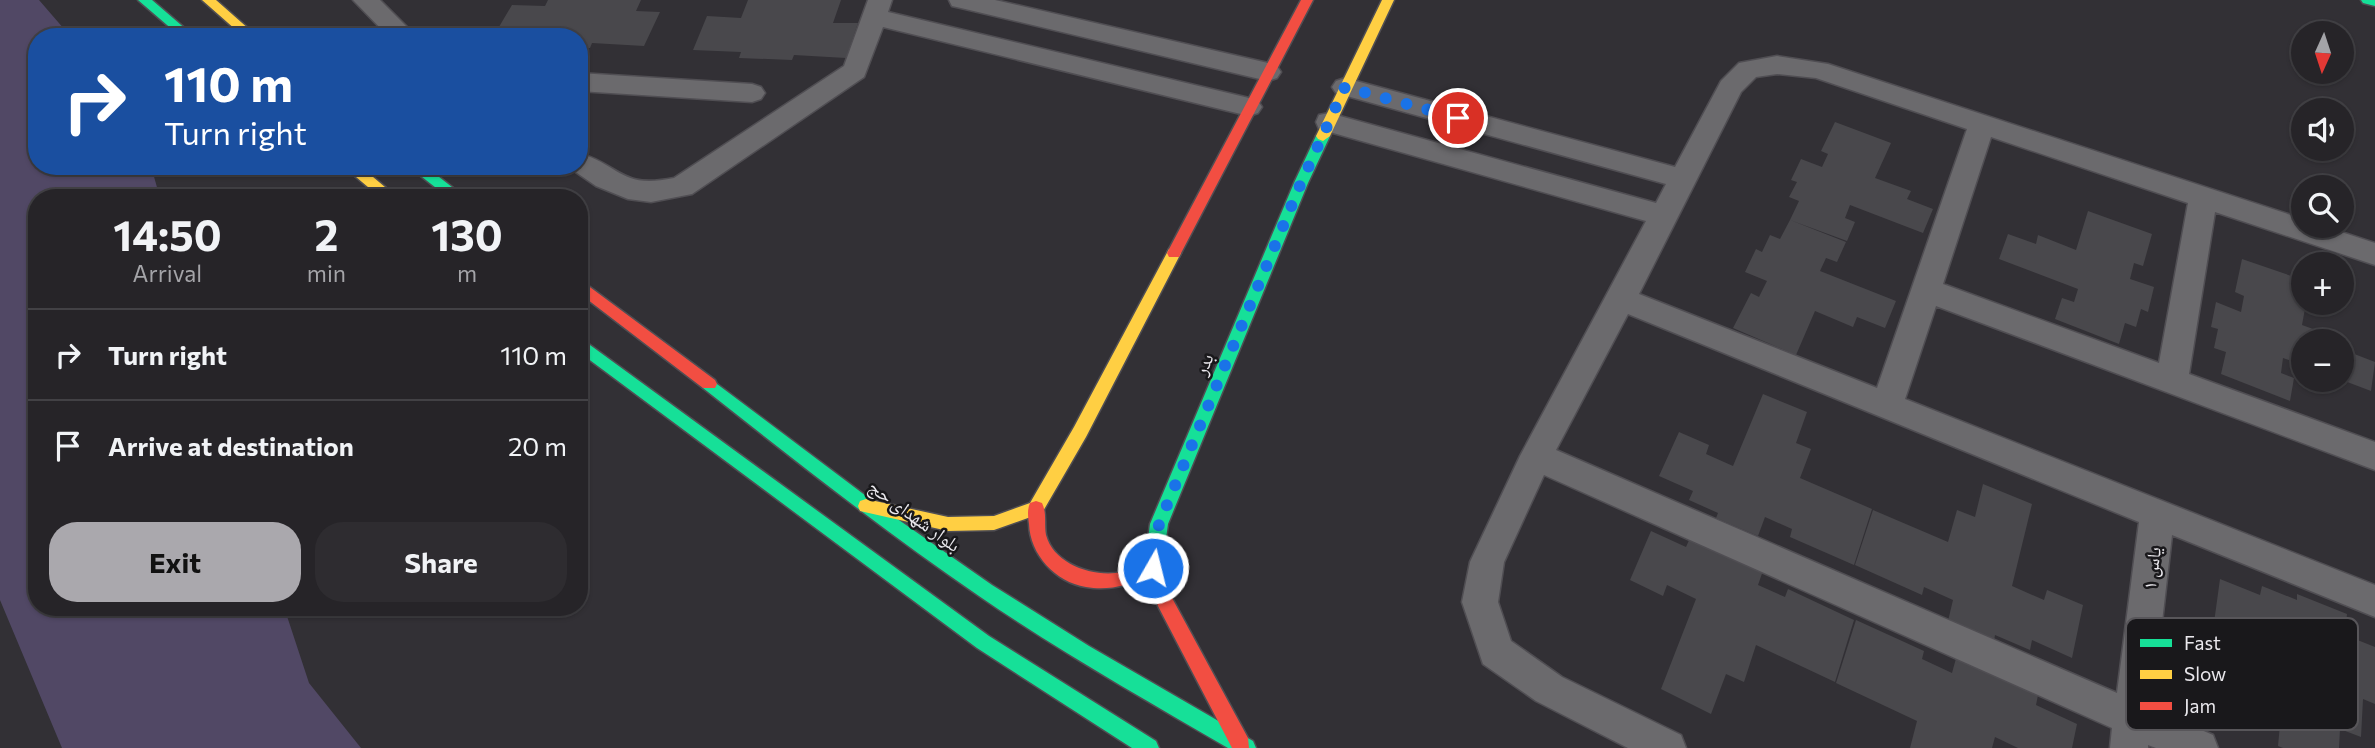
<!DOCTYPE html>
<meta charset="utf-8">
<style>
:root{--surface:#262428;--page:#2e2c30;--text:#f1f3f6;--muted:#a4a4a8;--line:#424145;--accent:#aaa8ad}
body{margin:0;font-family:Commissioner,"Noto Naskh Arabic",sans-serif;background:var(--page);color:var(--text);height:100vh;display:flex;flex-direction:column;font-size:26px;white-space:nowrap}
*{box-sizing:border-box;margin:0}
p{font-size:23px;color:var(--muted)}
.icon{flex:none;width:38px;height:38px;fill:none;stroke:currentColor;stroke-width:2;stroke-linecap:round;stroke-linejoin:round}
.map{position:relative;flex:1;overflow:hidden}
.drawer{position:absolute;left:28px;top:189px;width:560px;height:427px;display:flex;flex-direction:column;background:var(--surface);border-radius:28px;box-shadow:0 2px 5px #0004,0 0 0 2px var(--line)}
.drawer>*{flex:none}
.hud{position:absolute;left:28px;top:28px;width:560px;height:147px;border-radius:28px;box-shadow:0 2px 5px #0004,0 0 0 2px var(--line);background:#1a4fa0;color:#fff;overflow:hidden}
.needle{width:46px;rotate:183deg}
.controls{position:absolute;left:2291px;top:21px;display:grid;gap:14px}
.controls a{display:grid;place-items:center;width:63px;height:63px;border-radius:50%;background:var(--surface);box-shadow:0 2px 5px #0004,0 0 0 2px var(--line);font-size:35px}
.pin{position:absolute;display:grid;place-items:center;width:60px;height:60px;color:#fff;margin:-30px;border:4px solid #fff;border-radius:50%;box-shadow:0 2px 7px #0007}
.me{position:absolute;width:77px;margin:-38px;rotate:8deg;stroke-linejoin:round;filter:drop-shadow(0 0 5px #0008)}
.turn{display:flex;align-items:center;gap:24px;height:147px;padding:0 21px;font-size:32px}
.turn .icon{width:91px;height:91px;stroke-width:2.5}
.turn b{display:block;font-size:49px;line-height:60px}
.eta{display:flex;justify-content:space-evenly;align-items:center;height:119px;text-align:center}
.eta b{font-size:42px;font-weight:700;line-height:49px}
.button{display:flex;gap:14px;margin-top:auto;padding:14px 21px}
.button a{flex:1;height:80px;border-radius:28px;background:var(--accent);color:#111;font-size:28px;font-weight:700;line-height:80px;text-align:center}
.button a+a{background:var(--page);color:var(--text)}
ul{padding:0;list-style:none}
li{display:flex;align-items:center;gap:21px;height:91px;padding:0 21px;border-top:2px solid var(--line)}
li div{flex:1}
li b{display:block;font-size:26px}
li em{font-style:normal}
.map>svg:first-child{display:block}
.water{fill:#514865}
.building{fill:#49484c}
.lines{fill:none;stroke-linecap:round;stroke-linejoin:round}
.street-casing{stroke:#504e53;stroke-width:3}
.fast-casing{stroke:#504e53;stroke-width:3}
.slow-casing{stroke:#504e53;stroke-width:3}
.jam-casing{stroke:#504e53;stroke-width:3}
.street{fill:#6b6a6d;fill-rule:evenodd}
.fast{fill:#16e098;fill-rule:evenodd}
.slow{fill:#ffcf43;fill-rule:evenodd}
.jam{fill:#f24e42;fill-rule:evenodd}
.route{stroke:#1a73e8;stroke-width:12;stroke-dasharray:0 21.6}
.labels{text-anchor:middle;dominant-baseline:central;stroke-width:5;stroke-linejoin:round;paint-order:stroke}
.street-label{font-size:19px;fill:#eae8ed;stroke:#19181b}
.key{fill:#19181b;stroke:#58565a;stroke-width:2}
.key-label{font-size:19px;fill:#eae8ed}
</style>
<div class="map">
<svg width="2375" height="748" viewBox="0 0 2375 748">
<rect width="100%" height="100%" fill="#323035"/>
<path class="water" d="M0,0h39l32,37h-34v129h114l9,32h-123v409h247l25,76 52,65h-299l-62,-148z"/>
<path class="building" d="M548,0h93l-5,11 24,1 -16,34 -52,-3 -2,5h-11v-11h-86l19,-32 33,1z
M748,0h93l-8,23h25l-12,35 -52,-3 -2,5 -53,-2 2,-6 -48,-2 14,-34 34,2z
M1835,122l56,21 -16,35 36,13 -4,8 26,10 -10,24 -73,-28 -5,13 10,4 -8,19 -57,-21 9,-19 -10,-4 8,-15 -6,-2 10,-21 21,8 6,-13 -7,-3z
M2088,211l64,23 -9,32 -9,-3 -4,16 24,8 -6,25 -7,-3 -5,18 -11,-4 -6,21 -64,-25 7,-21 12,4 4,-13 -79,-30 9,-25 28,10 2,-9 38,15z
M1790,220l56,22 -9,20 -11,-4 -6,13 76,30 -11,27 -28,-11 -4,10 -38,-16 -19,44 -63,-27 18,-35 8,4 8,-16 -22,-9 11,-23 6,3 8,-17 10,4z
M2242,259l61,21v23h3l-4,22 44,16 -2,9 31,12 -4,29 -29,-11v-39h-39v24l-20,-7 -2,15 13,5 -4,23 -69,-27 5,-22 -12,-4 4,-19 -7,-2 5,-25 25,10 3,-16 -9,-4z
M1763,394l44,18 -11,31 15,6 -11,29 72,31 -18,56 -64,-28 2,-8 -27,-12 -7,19 -42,-18 2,-5 -29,-13 4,-9 -34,-15 20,-44 30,13 -3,9 27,12z
M1983,484l49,20 -20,82 32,14 3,-10 36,15 -11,53 -40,-18 -2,10 -35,-15 -1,6 -46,-20 5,-21 -29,-13 -2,8 -67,-30 18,-55 75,32 9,-32 18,7z
M1651,531l35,16 4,-9 75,27 -7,20 27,12 3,-8 66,31 -19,62 -79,-37 -12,37 -18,-8 -15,40 -50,-25 35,-90 -29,-14 -4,11 -33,-16z
M2220,579l40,16 2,-9 35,14v-6l50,20 -2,21 30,12v57l-12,-5 -2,38 -21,-8 -1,19h-56l-5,-2 9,-96 -35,-14 -1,10 -38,-16z
M1856,620l68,31 -2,8 30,14 6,-22 80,44 -2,10 41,19 -5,24h-54l-23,-11 -3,11h-82l7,-27 -81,-38z"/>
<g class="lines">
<defs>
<path id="street" d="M353,0h27l37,37h-28z
M868,0h24l-4,12 361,86 9,3 4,6 -4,6 -9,3 -366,-89 -19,50 -172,117 -41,8 -23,-3 -32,-13 -29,-20h12v-13c43,13 41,36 95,25l170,-112z
M949,0h46l273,63 9,3 4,6 -4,6 -9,3 -307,-73 -9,-2z
M1777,56l51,8 475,155v7h20l52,17v22l-160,-53 -26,162 186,68v28l-439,-164 -31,93 470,186v32l-203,-82 -20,174 61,26 5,13h-62l-8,-3v3h-38l2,-20 -568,-253 -40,87 -6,40 13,39 51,36 119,58 5,13h-58l-92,-47 -53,-37 -21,-62 8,-40 50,-106 126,-235 -327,-92 -3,-7 3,-7 10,-2 327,90 10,-19 -330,-91 -4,-6 4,-6 9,-3 330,89 46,-86 18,-18zM1777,74l39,4 151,51 -90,259 -238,-94 102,-202 15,-15zM1991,137l197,66 -29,160 -216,-79zM1628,314l511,208 -22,171 -561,-243z
M579,73l173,11 9,3 4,6 -4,6 -9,3 -173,-11z"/>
<path id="fast" d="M138,0h14l43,37h-14z
M2361,0h14v6l-12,-3z
M1323,131l7,5 -22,47 -140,341 -6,44 4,11 -3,6 -6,2 -6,-2 -7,-17 6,-44 144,-341 22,-47z
M408,166h17l41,32h-17z
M579,337l410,299 167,105 3,7h-27l-155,-100 -398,-296z
M709,378l177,133 106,74 97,61 164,95 3,7h-28c-84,-49 -169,-97 -249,-152 -95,-65 -185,-136 -276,-208l-2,-4 2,-4z"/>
<path id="slow" d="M202,0h14l42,37h-14z
M1382,0h12l-64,136 -7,5 -5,-2 -2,-3z
M343,166h17l38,32h-17z
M1174,248l7,5 -95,184 -44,76 -48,17 -46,1 -88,-20 -2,-5 2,-5 6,-2 82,18 46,-1 36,-13 44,-76 95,-178z"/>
<path id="jam" d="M1301,0h12l-134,257h-10l-2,-4z
M579,279l136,101 2,4 -2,4h-12l-124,-95z
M1036,501l6,2c5,10 2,21 4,32 8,30 49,43 76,37 11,-3 21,-8 31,-12l6,3 3,5 -2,4 3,1 9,25 76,140 1,10h-17l-74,-142 -9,-29c-21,8 -40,14 -63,10 -31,-5 -56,-33 -57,-63 -1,-8 -2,-14 1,-21z"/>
</defs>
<use href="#street" class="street-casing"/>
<use href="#fast" class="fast-casing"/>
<use href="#slow" class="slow-casing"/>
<use href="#jam" class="jam-casing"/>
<use href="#street" class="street"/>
<use href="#fast" class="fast"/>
<use href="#slow" class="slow"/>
<use href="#jam" class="jam"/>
</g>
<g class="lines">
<path class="route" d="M1153,568l6,-44 142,-341 44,-96 113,31"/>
</g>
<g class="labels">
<g class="street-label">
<text transform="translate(1203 364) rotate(-67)">بدر</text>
<text transform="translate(915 515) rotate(36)">بلوار شهدای حج</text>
<text transform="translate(2151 568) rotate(-83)">یاس ۱</text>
</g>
</g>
<rect x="2126" y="618" width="232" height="112" rx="10" class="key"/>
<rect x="2140" y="639" width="32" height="8" fill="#16e098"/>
<rect x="2140" y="670" width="32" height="9" fill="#ffcf43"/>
<rect x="2140" y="702" width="32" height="8" fill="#f24e42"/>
<g class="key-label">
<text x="2184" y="650">Fast</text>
<text x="2184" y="681">Slow</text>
<text x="2184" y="713">Jam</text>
</g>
</svg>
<div class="controls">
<a><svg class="needle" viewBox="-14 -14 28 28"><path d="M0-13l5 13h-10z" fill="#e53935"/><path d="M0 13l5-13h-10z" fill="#a4a4a8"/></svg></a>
<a><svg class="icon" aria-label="sound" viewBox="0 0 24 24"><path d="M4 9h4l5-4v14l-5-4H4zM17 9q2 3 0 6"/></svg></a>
<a><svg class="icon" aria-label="search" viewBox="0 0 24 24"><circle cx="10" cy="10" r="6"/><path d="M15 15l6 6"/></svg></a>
<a>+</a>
<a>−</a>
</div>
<div class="pin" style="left:1458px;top:118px;background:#d93025"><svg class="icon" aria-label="arrive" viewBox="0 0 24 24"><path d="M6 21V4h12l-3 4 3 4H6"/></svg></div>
<svg class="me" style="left:1153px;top:568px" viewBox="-20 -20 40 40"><circle r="17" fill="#1a73e8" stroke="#fff" stroke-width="3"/><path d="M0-11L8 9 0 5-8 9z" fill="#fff"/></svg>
<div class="hud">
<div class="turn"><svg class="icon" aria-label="right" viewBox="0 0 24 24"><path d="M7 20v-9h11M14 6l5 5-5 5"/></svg><div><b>110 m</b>Turn right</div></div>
</div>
<section class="drawer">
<div class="eta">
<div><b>14:50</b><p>Arrival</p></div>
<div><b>2</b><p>min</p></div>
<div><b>130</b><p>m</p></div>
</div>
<ul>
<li><svg class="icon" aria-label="right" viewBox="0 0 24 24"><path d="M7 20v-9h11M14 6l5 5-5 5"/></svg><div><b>Turn right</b></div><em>110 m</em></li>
<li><svg class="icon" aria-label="arrive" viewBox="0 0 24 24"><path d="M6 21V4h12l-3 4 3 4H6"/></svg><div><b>Arrive at destination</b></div><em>20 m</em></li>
</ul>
<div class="button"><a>Exit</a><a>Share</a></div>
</section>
</div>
